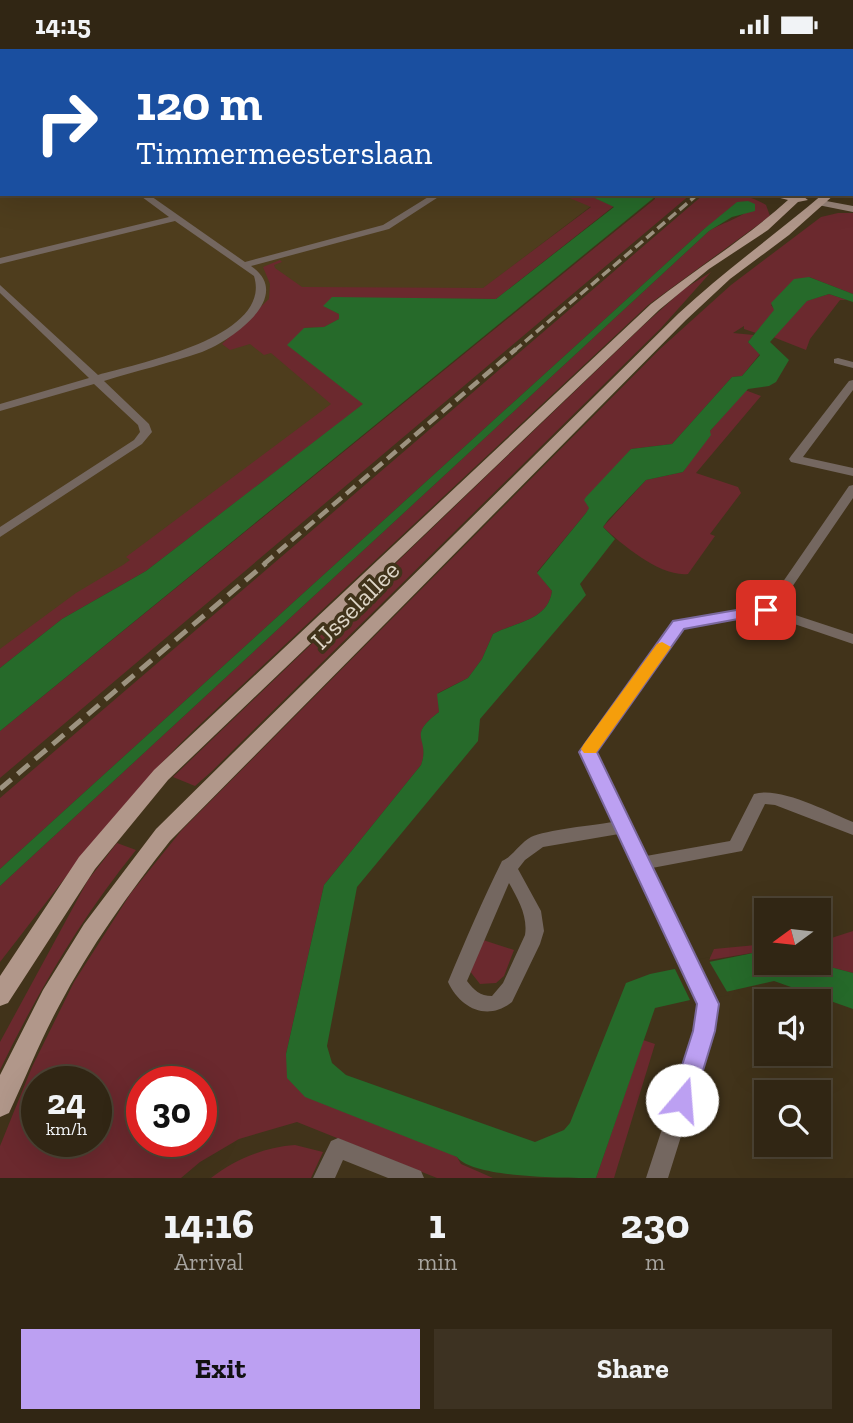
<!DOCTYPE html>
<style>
:root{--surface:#312614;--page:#3d3222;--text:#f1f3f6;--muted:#a8a5a0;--line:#4c4334;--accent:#bca0f2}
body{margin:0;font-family:"Zilla Slab",serif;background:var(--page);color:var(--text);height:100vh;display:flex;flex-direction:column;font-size:26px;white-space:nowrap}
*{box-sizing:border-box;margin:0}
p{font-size:23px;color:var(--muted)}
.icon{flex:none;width:38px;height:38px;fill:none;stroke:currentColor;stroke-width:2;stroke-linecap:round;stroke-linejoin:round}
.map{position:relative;height:1129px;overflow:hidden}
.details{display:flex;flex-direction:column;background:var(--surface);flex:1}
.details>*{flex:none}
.banner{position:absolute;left:0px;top:0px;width:854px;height:147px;box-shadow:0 7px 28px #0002,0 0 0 2px var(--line);background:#1a4fa0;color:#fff;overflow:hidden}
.needle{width:46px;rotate:255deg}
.tools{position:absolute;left:754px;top:849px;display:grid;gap:14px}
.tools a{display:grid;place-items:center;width:77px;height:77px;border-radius:0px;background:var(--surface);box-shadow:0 7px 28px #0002,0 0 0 2px var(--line);font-size:35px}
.speed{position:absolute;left:21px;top:1017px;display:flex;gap:14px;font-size:35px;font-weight:700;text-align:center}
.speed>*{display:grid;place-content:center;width:91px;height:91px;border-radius:50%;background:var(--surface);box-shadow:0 7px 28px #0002,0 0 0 2px var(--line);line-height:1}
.speed small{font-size:18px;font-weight:400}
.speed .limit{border:10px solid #d22;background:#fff;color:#111}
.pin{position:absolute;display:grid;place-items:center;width:60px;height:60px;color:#fff;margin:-30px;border-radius:14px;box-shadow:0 4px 10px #0006}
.me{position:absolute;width:77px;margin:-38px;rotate:18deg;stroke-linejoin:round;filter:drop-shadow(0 0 5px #0008)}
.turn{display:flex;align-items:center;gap:24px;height:147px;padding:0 21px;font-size:32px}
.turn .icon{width:91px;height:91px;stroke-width:2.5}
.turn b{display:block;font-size:49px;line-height:60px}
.eta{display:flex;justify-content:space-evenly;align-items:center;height:119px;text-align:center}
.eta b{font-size:42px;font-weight:700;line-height:49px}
.button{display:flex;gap:14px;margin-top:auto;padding:14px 21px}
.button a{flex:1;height:80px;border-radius:0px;background:var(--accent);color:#111;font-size:28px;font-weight:700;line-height:80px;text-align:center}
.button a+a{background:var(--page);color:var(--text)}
.status{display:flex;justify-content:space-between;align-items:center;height:49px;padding:0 35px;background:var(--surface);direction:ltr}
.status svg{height:19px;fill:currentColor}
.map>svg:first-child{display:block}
.built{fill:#4e3d1d}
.green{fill:#6b292e;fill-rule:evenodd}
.water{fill:#266a2a}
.pier{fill:#41331a}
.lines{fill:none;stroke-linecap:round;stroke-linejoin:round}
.street{fill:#746760;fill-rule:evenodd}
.secondary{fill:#978378;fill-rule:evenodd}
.primary{fill:#b1978a;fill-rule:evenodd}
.rail-far2{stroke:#9c927f;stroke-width:3.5;stroke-dasharray:10 4.5;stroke-linecap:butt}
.rail-far1{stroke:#9c927f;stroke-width:4.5;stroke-dasharray:12 6;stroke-linecap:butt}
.rail{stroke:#9c927f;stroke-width:5;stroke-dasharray:15 8;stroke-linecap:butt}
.route{fill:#bca0f2;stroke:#7a689d;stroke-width:2}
.slow{fill:#f59e0b}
.labels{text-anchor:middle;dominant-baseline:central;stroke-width:7;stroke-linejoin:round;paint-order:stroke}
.street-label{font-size:26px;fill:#ddd5c6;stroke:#41331a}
</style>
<div class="status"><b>14:15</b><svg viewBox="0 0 49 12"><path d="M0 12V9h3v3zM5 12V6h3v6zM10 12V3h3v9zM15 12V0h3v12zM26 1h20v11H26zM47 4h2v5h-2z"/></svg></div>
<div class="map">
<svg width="853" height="1129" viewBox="0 0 853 1129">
<rect width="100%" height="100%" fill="#41331a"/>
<path class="built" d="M0,0h791l-789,2v143h605l-274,209 -58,56 -275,193z"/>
<path class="green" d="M560,145h26l28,12 -118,93 -164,-1 -8,8 15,8v5l-15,8 -20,1 60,76 -218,167 -84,48 -62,49v-19l76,-56 47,-28 7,-5 -4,-3 205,-153 -60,-51 -7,2 -14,-11 -20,6 -8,-6 47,-45 1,-15 -7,-17 17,-7 2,2 -8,3 1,3 27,19 181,1 108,-81z
M655,145h36l-691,584v-47l655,-532z
M703,146c22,-2 44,-2 63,10l4,11 -122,89 -454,425c-73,71 -131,151 -194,232v-76l709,-655c15,-9 36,-14 46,-27l-51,25 -704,640v-71z
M838,164h15v81l-44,-17 -38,28 4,5 -19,23 -12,-4v-3l-11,7 21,2 -6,7 12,12 -18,22 -10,1 -60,67 -41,5 -45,64 -49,59 15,19c-4,30 -37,31 -59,43l-11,25 -14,19 -30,15 1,19c-34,26 -7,25 -18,53l-97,120 -38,169 171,103 4,7 32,14h-56l-140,-56 -58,17 -39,23 -19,16h-181v-32l32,-79 42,-85 57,-89 50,-62 479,-482 71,-64 90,-68zM37,1032h59v60h-59zM142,1032h59v60h-59z
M711,223l-50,56 -450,444 -16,14 -22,-9 472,-453 39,-35z
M829,245l18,6h-7l-30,39 -4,11 -33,-13 33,-36z
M745,341l16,6 -65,77 42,14 3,6 -31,41 5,2 -27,38c-28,3 -65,-29 -85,-47l43,-47 37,-8 27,-41z
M117,794l19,7c-55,68 -98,141 -136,220v-28l88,-162z
M853,882v42l-38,-10h4v-21z
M483,891l31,10 -10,26 -8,7 -16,1 -11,-14z
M766,895v9l-8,-1 -49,8 5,-11z
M643,991l12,4 -41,134h-18z
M295,1096l28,7 -12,26h-100c24,-19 54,-31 84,-33z"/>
<path class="water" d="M586,145l70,2 -656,535v-63l62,-49 84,-48 217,-167 -76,-59 17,-17 20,-1 15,-8v-5l-16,-8 9,-9 164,2 118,-92z
M748,152l7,3v7l-23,6 -23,14 -709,655v-17l704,-640 33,-27z
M809,228l44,17v8l-24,-8 -22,7 -37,41 19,18 -13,22 -7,4 -21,3 -38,42 1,4 -28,37 -37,8 -38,40 -5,7 12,12 -35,45 6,11 -106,124 -2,22 -121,146 -30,159 5,17 14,12 189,67 29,-12 6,-7 56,-140 24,-9 108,-22 8,1v10h49l38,10v36l-79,-28 -119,27 -59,170c-32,0 -123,0 -139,-21l-152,-60 -18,-19 -1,-24 38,-169 97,-120c10,-28 -16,-27 18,-53l-2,-18 31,-16 14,-19 11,-25c22,-12 55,-13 59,-43l-15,-18 49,-60 3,-5 -5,-8 2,-3 45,-48 41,-5 60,-67 10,-1 18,-21 -12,-13 26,-32 -3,-7 23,-24z"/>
<path class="pier" d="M710,908l-1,4 20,34 -40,9 1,-4 -17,-35z"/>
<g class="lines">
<path class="street" d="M338,0h8l2,2h-9z
M482,0h8l2,2h-9z
M716,0h7l-8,2z
M0,43h2v5h-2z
M138,145h10l97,68 138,-37 50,-31h10l-54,35 -138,37c44,30 -19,74 -49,86 -32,11 -66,19 -98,29l45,43 3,8 -10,12 -142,93v-10l134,-87 6,-8 -2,-7 -44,-41 -94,27v-7l89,-26 -89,-85v-8l98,90c41,-12 175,-38 156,-99l-79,-55 -175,43v-6l169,-41z
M838,309l15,4v6l-19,-5v-4z
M853,331v10l-50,67 50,11v8l-62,-14 -2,-3 2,-3 58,-75z
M853,436v13l-76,111 76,25v10l-88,-30 -81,15 -88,123 50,104 84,-15 24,-47c26,-8 74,18 99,28v13l-78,-30 -10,-1 -23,47 -90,17 66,136 -4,27 -46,147h-22l48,-147 4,-27 -79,-170 -76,13 -18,13 -7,9 23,42 3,20 -4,13 -28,58c-25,20 -52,6 -64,-20 17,-41 35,-83 54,-121 10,-4 18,-18 29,-24 14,-7 64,-12 82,-15l-33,-70 94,-130 88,-16 7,-4 80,-116zM509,834c9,16 19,33 16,52l-22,48 -11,13c-12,0 -18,-6 -25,-15z
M338,1089l83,33 3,7h-36l-45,-18 -8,18h-22l18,-37z"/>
<path class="secondary" d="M0,94h2v4h-2z
M821,151l32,6v6l-35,-7 -1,-2z"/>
<path class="primary" d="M162,0h10l2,2h-11z
M184,0h10l2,2h-11z
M853,67v7h-1v-7z
M853,112v7h-1v-7z
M765,145h41l-2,3 4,3 -10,2 -30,28 -59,39 -50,41 -491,470 -73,89 -87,134 -8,3v-30l79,-119 75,-87 497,-466c45,-35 94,-65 137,-104z
M823,145h12l-46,41 -59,44 -44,41 -516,521c-41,52 -80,106 -111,165 -19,35 -33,71 -50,107l-9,4v-42l43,-85 41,-66 72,-95 522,-515c46,-43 97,-79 145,-120z"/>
<path class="rail-far2" d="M514,302l184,-157"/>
<path class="rail-far1" d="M264,515l252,-215"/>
<path class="rail" d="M0,740l266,-226"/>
</g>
<path class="route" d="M766,556l5,1v7l-87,16 -87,123 122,252 -4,27 -21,69 -4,7 -8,3 -8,-3 -3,-7 22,-69 4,-27 -118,-252 94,-131z"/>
<path class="slow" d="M662,593l9,5 -75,106h-12l-3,-4 3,-5 73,-100z"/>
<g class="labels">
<g class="street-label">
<text transform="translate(355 556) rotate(-45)">IJsselallee</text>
</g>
</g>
</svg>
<div class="tools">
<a><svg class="needle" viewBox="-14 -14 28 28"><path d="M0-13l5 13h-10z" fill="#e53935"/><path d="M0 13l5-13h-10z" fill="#a8a5a0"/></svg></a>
<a><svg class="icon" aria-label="sound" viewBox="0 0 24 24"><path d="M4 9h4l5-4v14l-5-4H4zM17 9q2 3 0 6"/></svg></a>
<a><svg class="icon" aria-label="search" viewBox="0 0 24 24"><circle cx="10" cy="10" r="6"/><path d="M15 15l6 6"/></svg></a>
</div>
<div class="speed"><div>24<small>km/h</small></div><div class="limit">30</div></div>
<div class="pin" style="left:766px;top:561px;background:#d93025"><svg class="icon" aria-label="arrive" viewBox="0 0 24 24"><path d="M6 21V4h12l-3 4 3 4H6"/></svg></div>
<svg class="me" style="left:682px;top:1051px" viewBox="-20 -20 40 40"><circle r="19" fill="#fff"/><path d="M0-13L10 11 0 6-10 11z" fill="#bca0f2"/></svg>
<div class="banner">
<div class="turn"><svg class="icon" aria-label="right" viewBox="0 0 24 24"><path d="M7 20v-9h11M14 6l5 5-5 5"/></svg><div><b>120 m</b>Timmermeesterslaan</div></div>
</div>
</div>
<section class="details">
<div class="eta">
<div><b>14:16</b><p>Arrival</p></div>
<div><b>1</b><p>min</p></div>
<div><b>230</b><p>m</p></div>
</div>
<div class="button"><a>Exit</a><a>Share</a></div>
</section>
